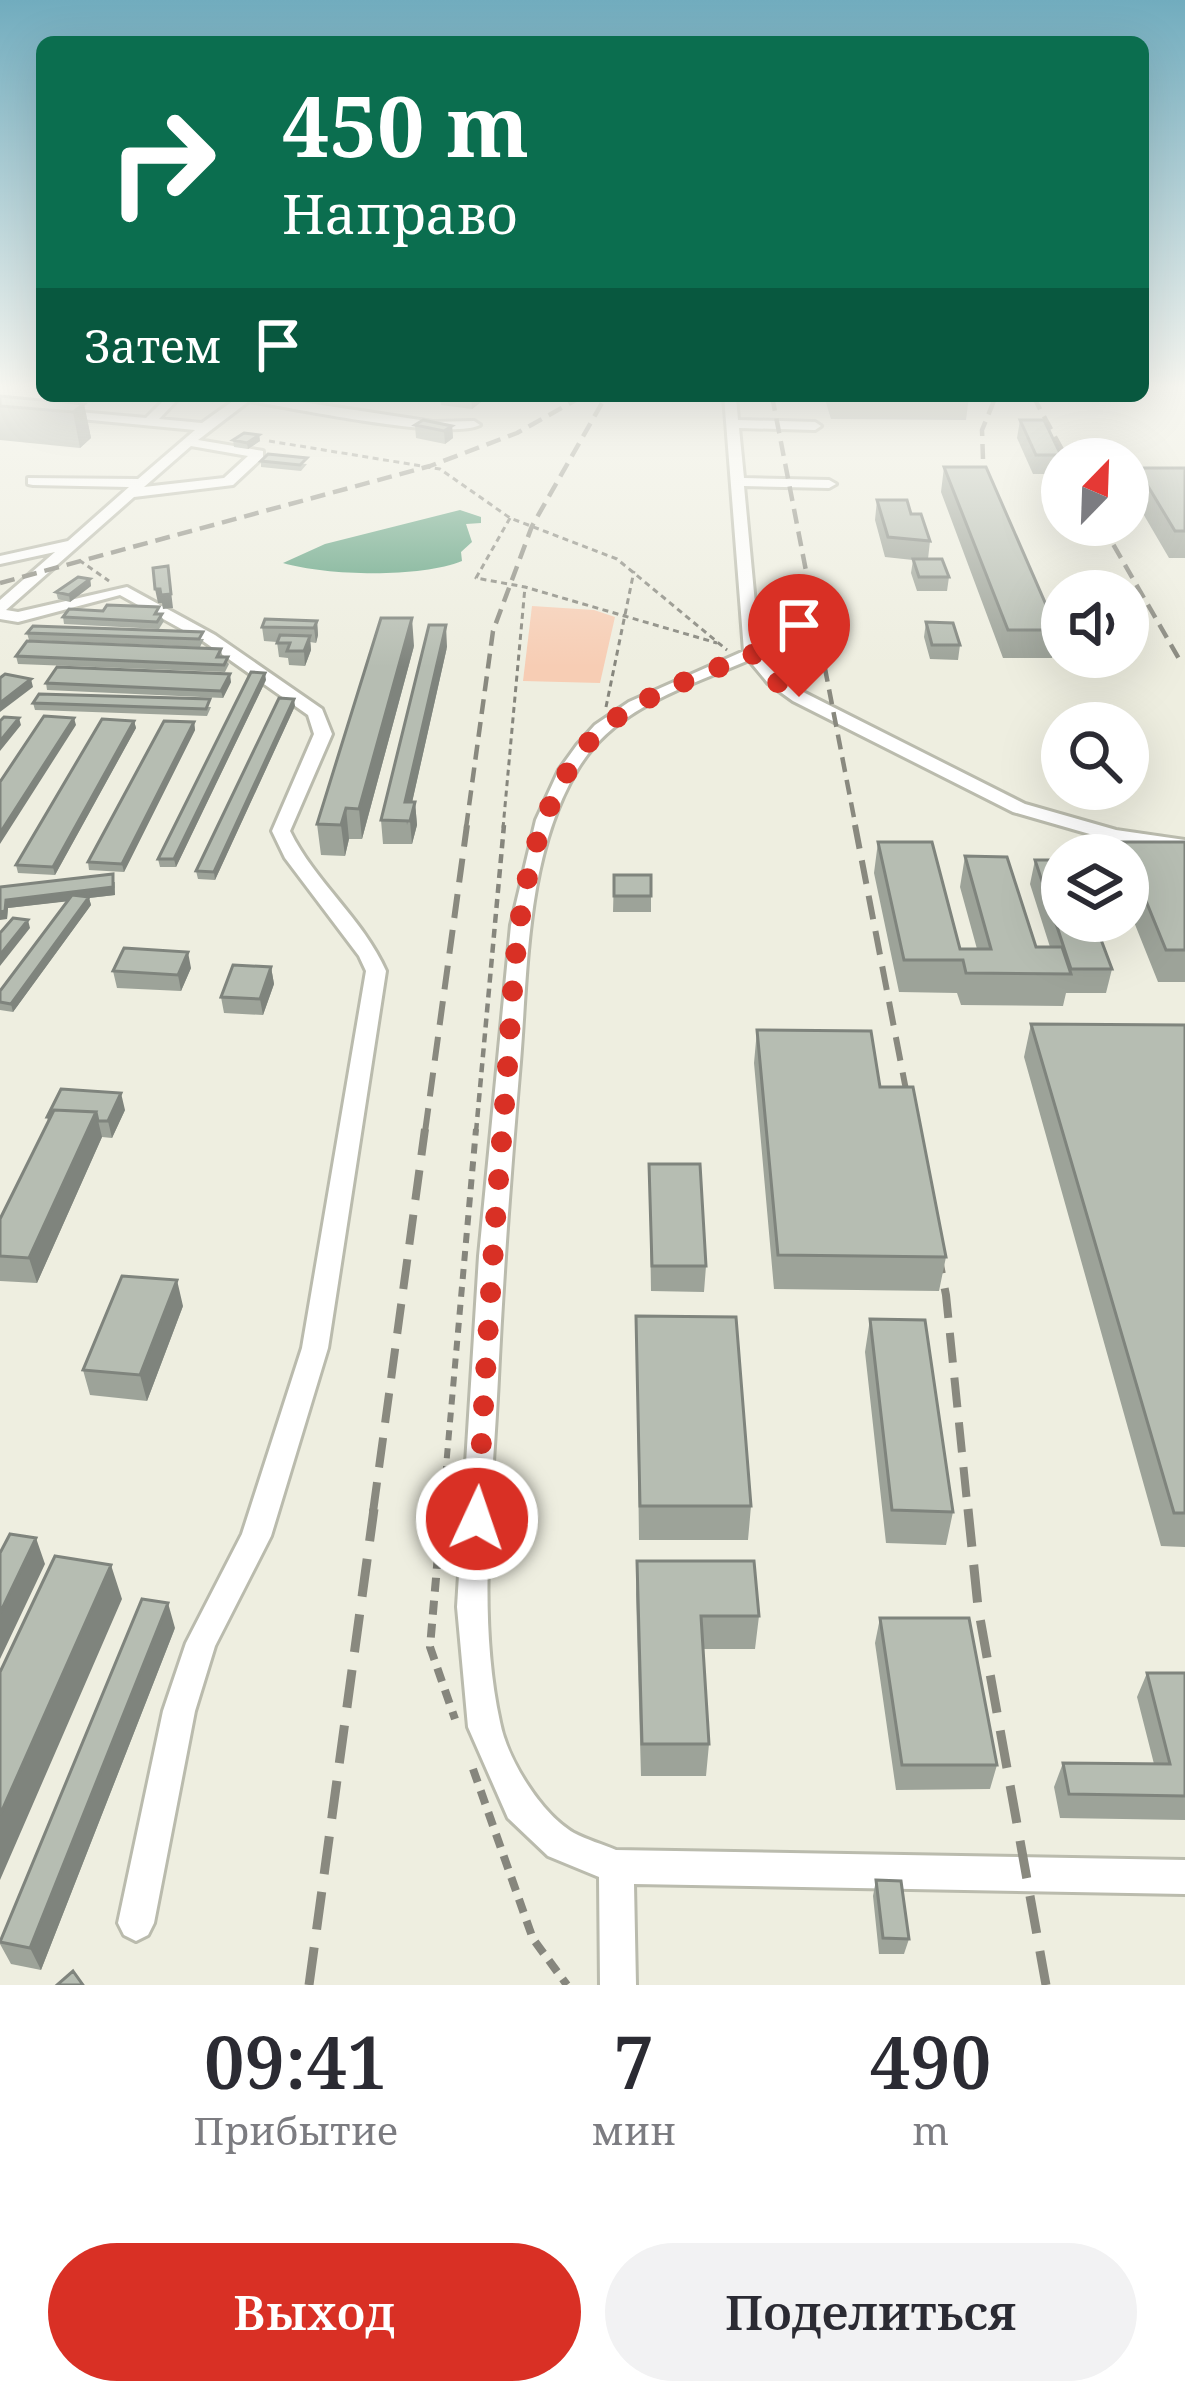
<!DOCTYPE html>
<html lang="ru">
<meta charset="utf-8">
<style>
:root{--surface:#fff;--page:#f2f2f3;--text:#2b2b33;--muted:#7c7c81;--accent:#d93025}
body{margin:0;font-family:"Noto Serif",serif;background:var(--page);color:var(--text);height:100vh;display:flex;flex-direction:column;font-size:45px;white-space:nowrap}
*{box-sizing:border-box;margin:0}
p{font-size:39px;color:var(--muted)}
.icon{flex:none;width:66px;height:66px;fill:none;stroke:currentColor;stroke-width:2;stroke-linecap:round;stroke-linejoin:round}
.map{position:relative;height:1985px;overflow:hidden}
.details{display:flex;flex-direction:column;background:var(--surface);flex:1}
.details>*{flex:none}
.banner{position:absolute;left:36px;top:36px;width:1113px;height:366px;border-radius:18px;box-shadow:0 12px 48px #0002;background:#0b6e4f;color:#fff;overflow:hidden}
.needle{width:78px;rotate:23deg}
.tools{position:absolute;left:1041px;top:438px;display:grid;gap:24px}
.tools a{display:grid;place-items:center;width:108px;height:108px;border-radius:50%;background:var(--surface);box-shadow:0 12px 48px #0002;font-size:60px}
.pin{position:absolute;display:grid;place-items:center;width:102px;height:102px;color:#fff;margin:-123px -51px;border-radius:50% 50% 50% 0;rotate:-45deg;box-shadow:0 0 12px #0007}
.pin .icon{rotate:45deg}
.me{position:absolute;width:132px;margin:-66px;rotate:3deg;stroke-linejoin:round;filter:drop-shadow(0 0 9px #0008)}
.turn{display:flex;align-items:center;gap:42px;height:252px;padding:0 48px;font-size:54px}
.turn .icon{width:156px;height:156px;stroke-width:2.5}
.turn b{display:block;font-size:84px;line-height:102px}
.then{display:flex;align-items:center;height:114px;padding:0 48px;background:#0003;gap:24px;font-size:45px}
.eta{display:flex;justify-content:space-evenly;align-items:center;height:204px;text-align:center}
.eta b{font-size:72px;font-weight:600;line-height:84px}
.action{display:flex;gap:24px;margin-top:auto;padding:24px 48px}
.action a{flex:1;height:138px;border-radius:72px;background:var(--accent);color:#fff;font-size:48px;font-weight:600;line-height:138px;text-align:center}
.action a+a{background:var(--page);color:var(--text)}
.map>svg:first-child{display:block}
.green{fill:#f7cdb4}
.water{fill:#5ea07f}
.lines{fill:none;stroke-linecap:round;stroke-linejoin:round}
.minor-casing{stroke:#babbad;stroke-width:6}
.path-far3{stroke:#86867d;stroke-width:3;stroke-dasharray:6 4.5;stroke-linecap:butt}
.path-far2{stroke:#86867d;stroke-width:4.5;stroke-dasharray:9 6;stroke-linecap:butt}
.path-far1{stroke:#86867d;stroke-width:6;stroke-dasharray:10 8;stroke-linecap:butt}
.path{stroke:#86867d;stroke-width:8;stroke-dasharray:14 9;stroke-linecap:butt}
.minor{fill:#fff;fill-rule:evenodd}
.rail-far3{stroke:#89897f;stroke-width:4.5;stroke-dasharray:15 8;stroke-linecap:butt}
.rail-far2{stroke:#89897f;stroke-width:6;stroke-dasharray:24 12;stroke-linecap:butt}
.rail-far1{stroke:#89897f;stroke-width:8;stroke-dasharray:30 15;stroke-linecap:butt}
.rail{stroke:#89897f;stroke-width:9;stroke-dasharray:38 18;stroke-linecap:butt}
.wall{fill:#9da399}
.shaded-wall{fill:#7f847d}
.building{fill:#b6bdb2;stroke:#7f847d;stroke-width:3}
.route{stroke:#d93025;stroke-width:21;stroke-dasharray:0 37.8}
</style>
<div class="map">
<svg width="1185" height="1985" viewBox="0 0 1185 1985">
<rect width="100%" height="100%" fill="#eeeee0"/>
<path class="green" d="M532,606l62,4 21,7 -15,66 -77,-2z"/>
<path class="water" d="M460,510l21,7v6l-15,1 6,18 -11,10 1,9c-41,17 -135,15 -179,2l42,-19z"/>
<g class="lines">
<defs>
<path id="minor" d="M168,396h13l-22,23 43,4 38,-27h23l170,26 41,-1 6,4c-33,16 -186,-17 -231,-24l-51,39 65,11v6l-30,28 -99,12 -128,113 12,2 109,-25 88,48 107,74 10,25 -42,97c25,51 73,88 96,140l-58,377 -57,188 -56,110 -20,65 -41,212 -6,12 -12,6 -12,-6 -6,-12 45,-212 23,-68 56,-109 60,-186 64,-377 -7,-15 -74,-98 -13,-27 42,-97 -6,-19 -105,-74 -83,-46 -102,27 -18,-3v-19l55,-48 -55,12v-8l68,-15 61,-54 -96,-2 -5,-1v-6l110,1 57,-49 -135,-13 -6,-4 2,-3 90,8zM191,446l57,10 -24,22 -80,9z
M724,396h12l2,24 77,2 6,4 -6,4 -76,-2 5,50 85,2 7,4 -7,4 -85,-2 13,139 20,-5 60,2 8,5 -8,5 -60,-2 -19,4c3,29 23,44 47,59l220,111 91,26 69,10v12l-71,-11 -101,-29 -220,-111 -25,-18 -19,-23c-62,27 -135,47 -172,110 -51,86 -49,195 -57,292 -9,105 -17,211 -22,316 -5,112 -22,235 2,344 7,37 41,92 74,111 13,7 28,11 42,17l569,10v34l-551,-10 2,101h-36l-1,-108 -51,-21 -40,-38 -40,-91 -11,-120 22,-351 32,-331 25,-105 23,-50 18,-25 18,-20 34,-23 115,-51z"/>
</defs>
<use href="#minor" class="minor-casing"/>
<path class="path-far3" d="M269,441l171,28 70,49 107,41 110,91
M510,518l-34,60 49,9 192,56
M79,560l30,21
M606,707l28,-136
M503,828l22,-241"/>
<path class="path-far2" d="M476,1132l28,-307"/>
<path class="path-far1" d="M442,1512l34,-383"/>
<path class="path" d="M442,1509l-12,138 25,72
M473,1769l60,170 34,46"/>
<use href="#minor" class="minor"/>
<path class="rail-far3" d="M772,396l84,432
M1033,396l34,63
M983,459l-1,-29 14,-34
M1102,525l80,139
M0,583l430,-117 87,-33 66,-37
M466,828l27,-197 39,-105 74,-130"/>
<path class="rail-far2" d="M855,825l57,296
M425,1132l42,-307"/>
<path class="rail-far1" d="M936,1244l10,51 22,217
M373,1512l52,-383"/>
<path class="rail" d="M968,1509l10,98 68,378
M309,1985l65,-476"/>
</g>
<path class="wall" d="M0,396l84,8 7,34 -11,10 -80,-8z
M440,396h49l-17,13 -31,-4z
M824,396h145l-3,24 -135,-1z
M1020,420l41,35 -3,19h-25l-16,-36z
M415,425l37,1 1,12 -8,6 -29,-6z
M259,435l1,6 -12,8 -14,-2 -1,-7z
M261,461l46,3 -6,7 -40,-4z
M944,467l112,159 1,-6h5v27h-2l-4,-9 -4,20h-49l-62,-166z
M1137,468h48v90h-16l-38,-65z
M877,500l34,14 19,27 -2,18 21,18 -2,14h-30l-6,-18 2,-13 -28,-3 -10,-37z
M90,579l1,7 -21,16 -12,-3 -2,-7z
M160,614l4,7 -5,8 -95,-5 -1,-7z
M317,621l1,14 -2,8 -6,-1 1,8 -6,16 -16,-1 -1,-7 -9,-1 -2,-15 -13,-1 -2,-14z
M926,622l34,23 -2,15 -28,-1 -6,-22z
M27,633l177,6 -4,8 -171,-7z
M414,646l-52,193h-13l-4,17 -24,-1 -4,-31z
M447,647l-35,155h3l2,23 -5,19h-29l-2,-24z
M221,649l1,7 7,8 -4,8 -207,-8 -2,-8z
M266,680l-90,187h-16l-2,-8z
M231,682l-8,16 -176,-8 -1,-7z
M33,703l178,4 -4,9 -172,-6z
M295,706l-80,174 -17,-1 -2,-8z
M134,721l2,7 -81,147 -37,-2 -2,-8z
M194,722l1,8 -71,142 -35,-2 -1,-8z
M878,842l82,107h17l-17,-62 5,-31 71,91h14l-20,-63 5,-24 77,109 -6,24h-40l-3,13 -102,-1 -4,-12 -58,-1 -25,-119z
M1122,842h63v140h-27l-30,-75v-52h-9z
M614,875h37v37h-38z
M115,882v13l-26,3 2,7 -78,107 -13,-2v-19l67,-90 -59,7 -1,11 -7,-32z
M271,967l3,17 -11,31 -39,-2 -3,-16z
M191,968l-10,23 -64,-3 -4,-17z
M1031,1024l154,1v522l-24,-1 -137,-489z
M757,1030l123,57 66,170 -7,34 -165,-2 -20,-226z
M125,1110l-13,28 -10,-1 -65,146 -37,-2v-62l48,-98 -1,-4z
M649,1164l57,102 -2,26 -53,-1z
M183,1306l-36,95 -57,-6 -7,-25z
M636,1316l115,190 -3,34h-109z
M870,1319l83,193 -7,33 -60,-2 -21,-191z
M637,1561l122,55 -4,33h-52l6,95 -3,32h-65l-5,-182z
M880,1618l117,147 -7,24 -94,1 -21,-147z
M175,1628l-134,342 -30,-6 -11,-20v-4z
M1147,1673h38v147l-125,-2 -6,-31 9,-24 91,1 -17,-67z
M876,1880l33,59 -5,15h-25l-6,-58z"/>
<path class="shaded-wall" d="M471,396h18l-17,13z
M84,404l7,34 -11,10 -7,-36z
M452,426l1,12 -8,6 -1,-13z
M259,435l1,6 -12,8 -1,-6z
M168,566l5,42 -10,1 -1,-6h-4l-3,-14z
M90,579l1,7 -21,16 -1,-7z
M412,618l2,28 -52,193 -3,-30z
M317,621l1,14 -2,8 -2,-15z
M446,625l1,22 -40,178 -2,-23z
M310,636l1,14 -6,16 -1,-15z
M265,673l1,7 -90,187 -2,-8z
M230,674l1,8 -8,16 -2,-7z
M31,679l2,8 -33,25v-9z
M294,699l1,7 -80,174 -1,-8z
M19,718l2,7 -21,26v-10z
M74,718l2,7 -76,119v-11z
M134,721l2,7 -81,147 -2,-8z
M194,722l1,8 -71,142 -2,-8z
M415,802l2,23 -5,19 -2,-23z
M346,808l3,31 -4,17 -4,-31z
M113,874l2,21 -26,3 2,7 -78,107 -2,-8 77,-105 -80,9 -1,11 -7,1v-8l6,-12z
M28,920l2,8 -30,38v-11z
M188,952l3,16 -10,23 -3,-16z
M271,967l3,17 -11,31 -3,-16z
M121,1093l4,17 -13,28 -4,-17z
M96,1112l6,25 -65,146 -8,-25z
M177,1280l6,26 -36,95 -7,-26z
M36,1538l9,26 -45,95v-46z
M111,1565l11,34 -122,281v-65z
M168,1603l7,25 -134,342 -11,-22z"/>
<path class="building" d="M0,396l84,8 -11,8 -73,-6z
M423,420l29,6 -8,5 -29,-6z
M1020,420h24l17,35h-25z
M244,433l15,2 -12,8 -14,-3z
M268,454l39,4 -7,7 -39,-4z
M944,467h42l71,163h-49z
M1137,468h48v63h-10z
M877,500h30l4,14h10l9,27 -42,-4z
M913,559h29l7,18h-30z
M168,566l3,28 -10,1 -1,-6h-5l-2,-21z
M78,577l12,2 -21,16 -13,-3z
M107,605l52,2 -4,7h7l-5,8 -94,-5 6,-8 34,2z
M381,618h31l-53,191 -13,-1 -5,17 -24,-1z
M265,619l52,2 -3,7 -52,-1z
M926,622l27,1 7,22h-28z
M429,625h17l-41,177h10l-5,19 -29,-1z
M33,626l170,6 -4,7 -172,-6z
M280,635l30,1 -6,15h-17l3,-8h-13z
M27,641l194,8 -4,8h11l-4,8 -208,-9z
M57,667l173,7 -9,17 -175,-8z
M251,672l14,1 -91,186h-16z
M5,674l26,5 -31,24v-25z
M39,694l171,5 -4,10 -173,-6z
M279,698l15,1 -80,173 -18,-1z
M44,716l30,2 -74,115v-51z
M4,717l15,1 -19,23v-20z
M102,719l32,2 -81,146 -37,-2z
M164,721l30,1 -72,142 -34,-2z
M878,842h54l28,107h31l-26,-93 42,1 29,90h26l9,27 -105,-1 -3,-13h-59z
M1122,842h63v108h-19z
M1035,860h27v61h32l18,48h-41z
M113,874v13l-107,13 -1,11 -5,1v-25z
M614,875h37v21h-37z
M72,895l17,2 -78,107 -11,-2v-11z
M13,918l15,2 -28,35v-22z
M124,948l64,4 -10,23 -65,-4z
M233,965l38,2 -11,32 -39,-2z
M1031,1024l154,1v488h-11z
M757,1030l114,1 9,56h33l33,170 -168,-2z
M61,1089l60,4 -13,28h-10l-2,-9 -42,-2 -4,7h-3z
M54,1110l42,2 -67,146 -29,-2v-37z
M649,1164h51l6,102h-54z
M122,1276l55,4 -37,95 -57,-5z
M636,1316l100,1 15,189h-111z
M870,1319l55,1 28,192 -61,-2z
M10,1534l26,4 -36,75v-60z
M55,1556l56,9 -111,250v-143z
M637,1561h117l5,55h-58l8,128h-67z
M142,1599l26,4 -138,345 -30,-6z
M880,1618h89l28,147h-95z
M1147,1673h38v123l-116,-2 -6,-31 107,1z
M876,1880l25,1 8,58 -26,-1z
M73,1971l10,14h-26z"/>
<linearGradient id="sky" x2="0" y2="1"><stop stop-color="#71acbe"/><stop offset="0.58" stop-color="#f7f7f1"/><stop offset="1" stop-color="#f7f7f1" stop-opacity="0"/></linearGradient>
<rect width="1185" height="667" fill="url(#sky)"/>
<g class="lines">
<path class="route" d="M477,1519c8,-140 16,-280 28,-420 10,-113 5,-250 75,-346 39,-53 114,-73 172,-100l22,27 25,17"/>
</g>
</svg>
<div class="tools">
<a><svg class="needle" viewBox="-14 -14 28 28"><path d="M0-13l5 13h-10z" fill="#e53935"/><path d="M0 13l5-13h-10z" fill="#7c7c81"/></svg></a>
<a><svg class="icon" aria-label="sound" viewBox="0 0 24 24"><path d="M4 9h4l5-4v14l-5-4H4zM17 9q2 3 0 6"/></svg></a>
<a><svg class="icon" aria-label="search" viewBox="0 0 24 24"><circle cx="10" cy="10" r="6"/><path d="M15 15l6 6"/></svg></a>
<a><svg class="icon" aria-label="layers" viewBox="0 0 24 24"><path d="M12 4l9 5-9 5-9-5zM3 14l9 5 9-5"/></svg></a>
</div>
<div class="pin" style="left:799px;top:697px;background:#d93025"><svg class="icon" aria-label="arrive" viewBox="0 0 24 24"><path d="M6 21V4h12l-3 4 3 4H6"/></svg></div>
<svg class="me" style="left:477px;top:1519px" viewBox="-20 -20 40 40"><circle r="17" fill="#d93025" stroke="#fff" stroke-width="3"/><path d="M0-11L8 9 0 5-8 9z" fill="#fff"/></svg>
<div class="banner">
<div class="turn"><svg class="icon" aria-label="right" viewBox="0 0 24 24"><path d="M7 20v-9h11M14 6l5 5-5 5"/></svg><div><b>450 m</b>Направо</div></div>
<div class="then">Затем<svg class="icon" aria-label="arrive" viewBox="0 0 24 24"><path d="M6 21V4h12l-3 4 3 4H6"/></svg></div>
</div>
</div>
<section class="details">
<div class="eta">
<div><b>09:41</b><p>Прибытие</p></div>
<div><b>7</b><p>мин</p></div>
<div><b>490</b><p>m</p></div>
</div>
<div class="action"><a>Выход</a><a>Поделиться</a></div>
</section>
